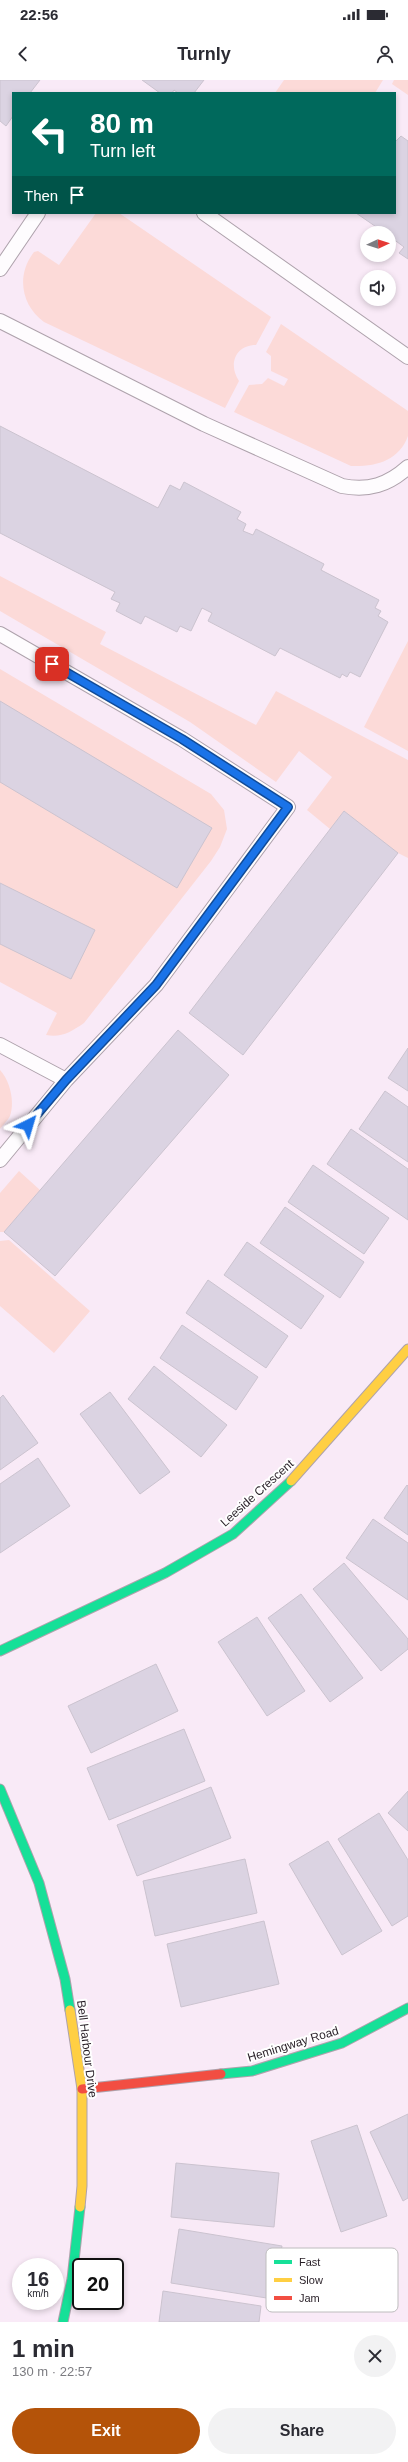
<!DOCTYPE html>
<meta charset="utf-8">
<style>
:root{--surface:#fff;--page:#f2f2f3;--text:#2b2b33;--muted:#7c7c81;--accent:#b45309}
body{margin:0;font-family:Arial,sans-serif;background:var(--page);color:var(--text);height:100vh;display:flex;flex-direction:column;font-size:15px;white-space:nowrap}
*{box-sizing:border-box;margin:0}
p{font-size:13px;color:var(--muted)}
.icon{flex:none;width:22px;height:22px;fill:none;stroke:currentColor;stroke-width:2;stroke-linecap:round;stroke-linejoin:round}
.map{position:relative;height:2242px;overflow:hidden}
.side{display:flex;flex-direction:column;background:var(--surface);flex:1}
.side>*{flex:none}
.banner{position:absolute;left:12px;top:12px;width:384px;height:122px;border-radius:0px;box-shadow:0 2px 6px #0003;background:#00695c;color:#fff;overflow:hidden}
.needle{width:26px;rotate:86deg}
.fabs{position:absolute;left:360px;top:146px;display:grid;gap:8px}
.fabs a{display:grid;place-items:center;width:36px;height:36px;border-radius:50%;background:var(--surface);box-shadow:0 2px 6px #0003;font-size:20px}
.speed{position:absolute;left:12px;top:2178px;display:flex;gap:8px;font-size:20px;font-weight:700;text-align:center}
.speed>*{display:grid;place-content:center;width:52px;height:52px;border-radius:50%;background:var(--surface);box-shadow:0 2px 6px #0003;line-height:1}
.speed small{font-size:10px;font-weight:400}
.speed .limit{border:2px solid #111;border-radius:6px;background:#fff;color:#111}
.pin{position:absolute;display:grid;place-items:center;width:34px;height:34px;color:#fff;margin:-17px;border-radius:8px;box-shadow:0 2px 6px #0006}
.me{position:absolute;width:44px;margin:-22px;rotate:40deg;stroke-linejoin:round;filter:drop-shadow(0 0 3px #0008)}
.turn{display:flex;align-items:center;gap:14px;height:84px;padding:0 12px;font-size:18px}
.turn .icon{width:52px;height:52px;stroke-width:2.5}
.turn b{display:block;font-size:28px;line-height:34px}
.then{display:flex;align-items:center;height:38px;padding:0 12px;background:#0003;gap:8px;font-size:15px}
.round{display:grid;place-items:center;flex:none;width:42px;height:42px;border-radius:21px;background:var(--page)}
.head{display:flex;align-items:center;justify-content:space-between;height:68px;padding:0 12px}
h1{font-size:24px;font-weight:700;line-height:30px}
.primary-button{display:flex;gap:8px;margin-top:auto;padding:8px 12px}
.primary-button a{flex:1;height:46px;border-radius:24px;background:var(--accent);color:#fff;font-size:16px;font-weight:700;line-height:46px;text-align:center}
.primary-button a+a{background:var(--page);color:var(--text)}
.status{display:flex;justify-content:space-between;align-items:center;height:28px;padding:0 20px;background:var(--surface);direction:ltr}
.status svg{height:11px;fill:currentColor}
header{display:flex;justify-content:space-between;align-items:center;height:52px;padding:0 12px;background:var(--surface);font-size:18px;font-weight:700}
.map>svg:first-child{display:block}
.green{fill:#fcdad8}
.building{fill:#dbd3e2;stroke:#cbc3cf}
.lines{fill:none;stroke-linecap:round;stroke-linejoin:round}
.lane-casing{stroke:#aea2ac;stroke-width:16}
.fast-casing{stroke:#aea2ac;stroke-width:11}
.slow-casing{stroke:#aea2ac;stroke-width:11}
.jam-casing{stroke:#aea2ac;stroke-width:11}
.lane{stroke:#fefcfe;stroke-width:14}
.fast{stroke:#16e098;stroke-width:9}
.slow{stroke:#ffcf43;stroke-width:9}
.jam{stroke:#f24e42;stroke-width:9}
.route-casing{stroke:#114b97;stroke-width:10}
.route{stroke:#1a73e8;stroke-width:7}
.labels{text-anchor:middle;dominant-baseline:central;stroke-width:4;stroke-linejoin:round;paint-order:stroke}
.street-label{font-size:12px;fill:#271e26;stroke:#fff}
.key{fill:#fff;stroke:#bebcbe;stroke-width:1}
.key-label{font-size:11px;fill:#271e26}
</style>
<div class="status"><b>22:56</b><svg viewBox="0 0 49 12"><path d="M0 12V9h3v3zM5 12V6h3v6zM10 12V3h3v9zM15 12V0h3v12zM26 1h20v11H26zM47 4h2v5h-2z"/></svg></div>
<header><svg class="icon" aria-label="back" viewBox="0 0 24 24"><path d="M15 5l-7 7 7 7"/></svg>Turnly<svg class="icon" aria-label="person" viewBox="0 0 24 24"><circle cx="12" cy="8" r="4"/><path d="M4 21q1-7 8-7t8 7"/></svg></header>
<div class="map">
<svg width="408" height="2242" viewBox="0 0 408 2242">
<rect width="100%" height="100%" fill="#f9eaf7"/>
<path class="green" d="M284,0h99l-8,13h-100z
M394,0h14v15l-16,-11z
M96,133h23l152,104 -15,28c-21,0 -28,20 -17,36l-14,27 -181,-86c-23,-17 -28,-47 -10,-70l4,-1 21,14z
M281,244l127,87c0,7 0,19 0,25 -9,25 -33,31 -57,30l-117,-54 15,-27 13,-1 6,-6 16,8 4,-7 -17,-8v-15l-5,-4z
M0,496l106,56 -6,12 156,81 20,-34 132,69v98l-10,-5 -54,-42 -14,18 -23,-19 25,-33 -33,-26 -23,31 -86,-60 -190,-111z
M408,561v110l-44,-24z
M0,589l211,125 13,16 3,19 -7,18 -9,14 -127,162c-13,9 -23,15 -38,12l11,-22 -57,-31z
M0,990c10,11 15,31 10,46 -2,4 -7,9 -10,13z
M19,1091l21,19 -36,42h-4v-39z
M9,1160l81,71 -36,42 -54,-47v-65z"/>
<path class="building" d="M0,0h40l-10,13h-17v23l-7,10 -6,-5z
M142,0h62l-10,13h-16l-4,-3 -2,3h-12z
M401,56l7,5v118l-9,-6 5,-6 -15,-11v-3h-4l-29,-20h39v-71z
M0,346l158,82 12,-23 10,5 4,-8 57,30 -4,7 9,5 -3,7 10,4 3,-6 68,35 -3,6 58,30 -4,8 6,3 -3,5 10,6 -28,55 -10,-5 -3,5 -5,-3 -2,4 -60,-30 -5,8 -67,-35 4,-8 -10,-5 -11,23 -11,-5 -3,6 -32,-16 -4,8 -25,-13 4,-8 -9,-4 4,-7 -115,-59z
M0,621l212,127 -35,60 -177,-106z
M344,731l54,42 -155,202 -54,-42z
M0,803l95,47 -24,49 -71,-35z
M178,950l51,45 -174,201 -51,-44z
M408,968v43l-20,-13z
M385,1011l23,16v55l-49,-33z
M351,1049l57,40v51l-81,-56z
M313,1085l76,53 -25,36 -76,-52z
M285,1127l79,55 -24,36 -80,-55z
M247,1162l77,54 -23,33 -77,-54z
M208,1200l80,56 -22,32 -80,-55z
M182,1245l76,52 -22,33 -76,-52z
M154,1286l73,59 -26,32 -73,-58z
M110,1312l60,80 -30,22 -60,-80z
M3,1315l35,48 -38,27v-72z
M38,1378l32,48 -70,47v-69z
M407,1405l1,1v49l-24,-17z
M373,1439l35,24v57l-62,-42z
M344,1483l64,76v10l-27,22 -68,-82z
M301,1514l62,84 -33,24 -62,-84z
M257,1537l48,74 -38,25 -49,-74z
M156,1584l22,47 -87,42 -23,-47z
M184,1649l21,52 -96,39 -22,-52z
M211,1707l20,51 -94,38 -20,-51z
M408,1711v40l-20,-18z
M379,1733l29,47v56l-16,10 -54,-87z
M328,1761l54,90 -40,24 -53,-91z
M245,1779l12,54 -102,23 -12,-55z
M264,1841l15,63 -98,23 -14,-63z
M408,2034v84l-5,3 -33,-69z
M357,2045l30,91 -46,16 -30,-91z
M176,2083l103,10 -5,54 -103,-10z
M179,2149l103,17 -9,53 -102,-16z
M163,2211l98,15 -2,16h-100z"/>
<g class="lines">
<defs>
<path id="lane" d="M204,133l204,144
M0,189l38,-56
M0,241l204,103 138,62c27,5 46,-1 66,-19
M0,554l182,105 106,68 -132,178 -90,95 -66,-35
M0,1080l66,-80"/>
<path id="fast" d="M0,1571l165,-78 68,-39 58,-53
M0,1709l39,94 26,96 5,31
M221,1994l31,-3 90,-28 66,-35
M63,2242l9,-43 8,-72"/>
<path id="slow" d="M291,1401l117,-132
M70,1930l12,79v97l-2,21"/>
<path id="jam" d="M82,2009l139,-15"/>
</defs>
<use href="#lane" class="lane-casing"/>
<use href="#fast" class="fast-casing"/>
<use href="#slow" class="slow-casing"/>
<use href="#jam" class="jam-casing"/>
<use href="#lane" class="lane"/>
<use href="#fast" class="fast"/>
<use href="#slow" class="slow"/>
<use href="#jam" class="jam"/>
</g>
<g class="lines">
<defs>
<path id="route" d="M28,1045l38,-45 90,-95 132,-178 -106,-68 -130,-75"/>
</defs>
<use href="#route" class="route-casing"/>
<use href="#route" class="route"/>
</g>
<g class="labels">
<g class="street-label">
<text transform="translate(257 1413) rotate(-42)">Leeside Crescent</text>
<text transform="translate(293 1964) rotate(-17)">Hemingway Road</text>
<text transform="translate(87 1969) rotate(83)">Bell Harbour Drive</text>
</g>
</g>
<rect x="266" y="2168" width="132" height="64" rx="6" class="key"/>
<rect x="274" y="2180" width="18" height="4" fill="#16e098"/>
<rect x="274" y="2198" width="18" height="4" fill="#ffcf43"/>
<rect x="274" y="2216" width="18" height="4" fill="#f24e42"/>
<g class="key-label">
<text x="299" y="2186">Fast</text>
<text x="299" y="2204">Slow</text>
<text x="299" y="2222">Jam</text>
</g>
</svg>
<div class="fabs">
<a><svg class="needle" viewBox="-14 -14 28 28"><path d="M0-13l5 13h-10z" fill="#e53935"/><path d="M0 13l5-13h-10z" fill="#7c7c81"/></svg></a>
<a><svg class="icon" aria-label="sound" viewBox="0 0 24 24"><path d="M4 9h4l5-4v14l-5-4H4zM17 9q2 3 0 6"/></svg></a>
</div>
<div class="speed"><div>16<small>km/h</small></div><div class="limit">20</div></div>
<div class="pin" style="left:52px;top:584px;background:#d93025"><svg class="icon" aria-label="arrive" viewBox="0 0 24 24"><path d="M6 21V4h12l-3 4 3 4H6"/></svg></div>
<svg class="me" style="left:28px;top:1045px" viewBox="-20 -20 40 40"><path d="M0-17L14 15 0 8-14 15z" fill="#1a73e8" stroke="#fff" stroke-width="4"/></svg>
<div class="banner">
<div class="turn"><svg class="icon" aria-label="left" viewBox="0 0 24 24"><path d="M17 20v-9H6M10 6l-5 5 5 5"/></svg><div><b>80 m</b>Turn left</div></div>
<div class="then">Then<svg class="icon" aria-label="arrive" viewBox="0 0 24 24"><path d="M6 21V4h12l-3 4 3 4H6"/></svg></div>
</div>
</div>
<section class="side">
<div class="head"><div><h1>1 min</h1><p>130 m · 22:57</p></div><a class="round"><svg class="icon" aria-label="close" viewBox="0 0 24 24"><path d="M6 6l12 12M18 6L6 18"/></svg></a></div>
<div class="primary-button"><a>Exit</a><a>Share</a></div>
</section>
